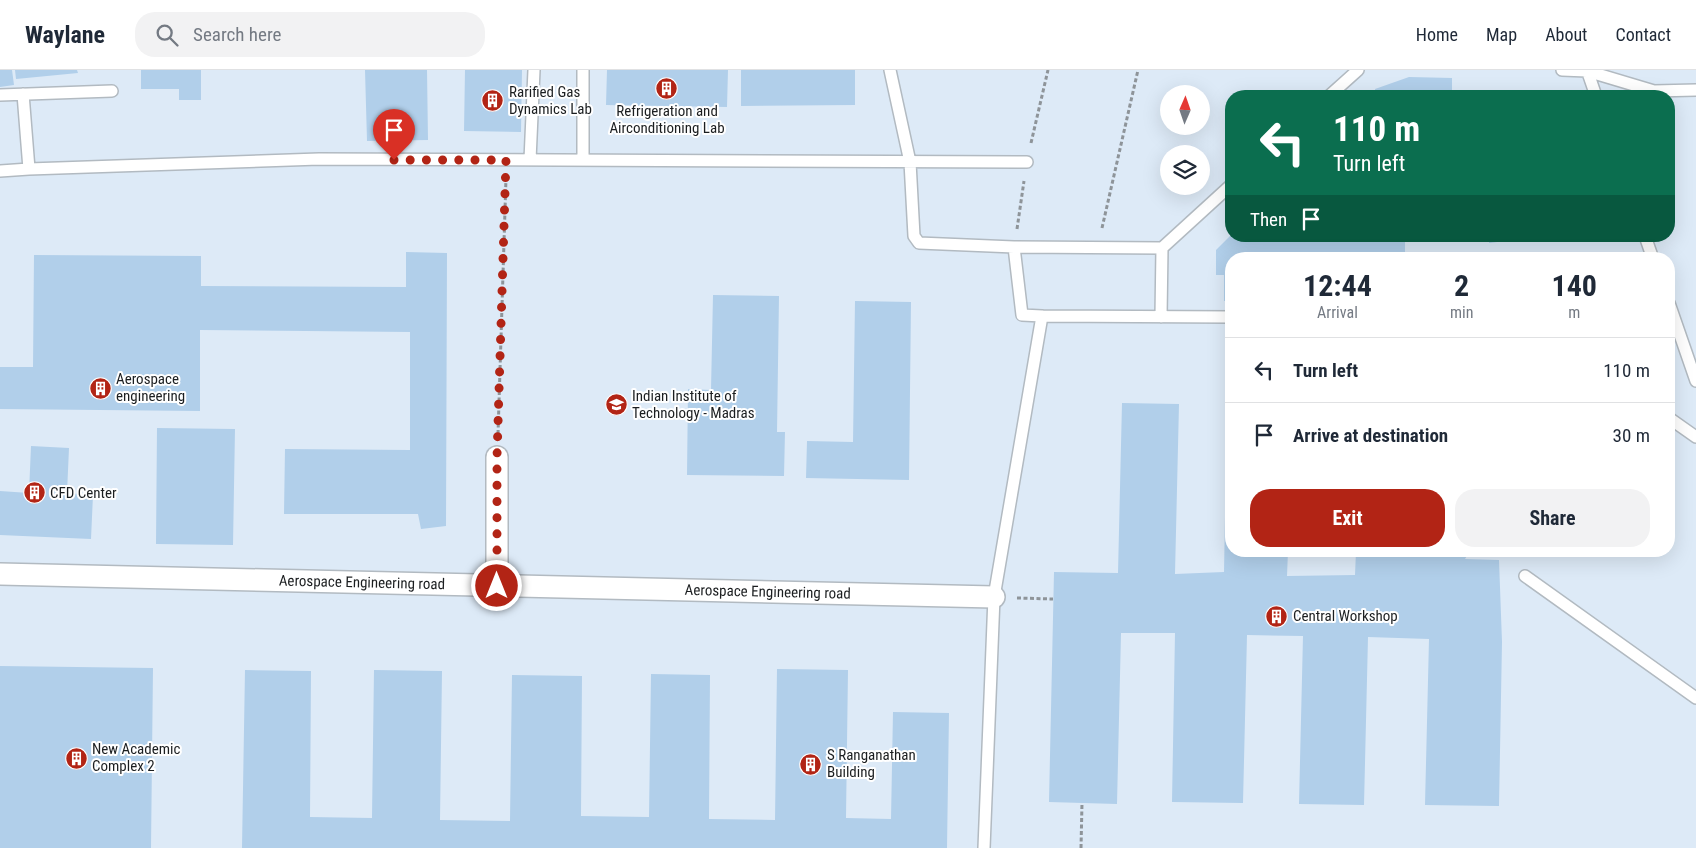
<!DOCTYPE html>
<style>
:root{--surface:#fff;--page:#f2f2f3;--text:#1f2937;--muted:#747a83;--line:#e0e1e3;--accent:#b22415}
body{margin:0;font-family:"Roboto Condensed",sans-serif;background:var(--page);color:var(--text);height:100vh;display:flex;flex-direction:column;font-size:19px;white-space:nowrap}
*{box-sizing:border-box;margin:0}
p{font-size:16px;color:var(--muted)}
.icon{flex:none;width:28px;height:28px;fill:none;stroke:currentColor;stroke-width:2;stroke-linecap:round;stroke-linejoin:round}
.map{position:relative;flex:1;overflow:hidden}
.drawer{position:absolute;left:1225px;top:182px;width:450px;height:305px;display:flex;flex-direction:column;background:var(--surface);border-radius:20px;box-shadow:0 5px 20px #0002}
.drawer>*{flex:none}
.banner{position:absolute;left:1225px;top:20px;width:450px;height:152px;border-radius:20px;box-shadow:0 5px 20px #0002;background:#0b6e4f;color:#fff;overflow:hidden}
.needle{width:32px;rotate:2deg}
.buttons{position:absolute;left:1160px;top:15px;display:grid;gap:10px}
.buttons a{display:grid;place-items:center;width:50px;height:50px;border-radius:50%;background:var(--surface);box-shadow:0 5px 20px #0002;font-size:25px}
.pin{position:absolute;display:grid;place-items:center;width:42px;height:42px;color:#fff;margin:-51px -21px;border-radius:50% 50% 50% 0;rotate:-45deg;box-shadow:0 0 5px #0007}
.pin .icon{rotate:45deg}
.me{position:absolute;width:55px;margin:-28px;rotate:0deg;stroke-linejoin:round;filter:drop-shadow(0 0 4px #0008)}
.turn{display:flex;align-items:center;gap:18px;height:105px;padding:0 25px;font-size:22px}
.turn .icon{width:65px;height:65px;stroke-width:2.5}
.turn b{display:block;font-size:35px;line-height:42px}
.then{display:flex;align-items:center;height:48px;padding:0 25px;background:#0003;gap:10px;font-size:19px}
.eta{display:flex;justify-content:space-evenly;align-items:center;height:85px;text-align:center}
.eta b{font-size:30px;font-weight:700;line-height:35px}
.cta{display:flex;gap:10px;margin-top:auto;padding:10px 25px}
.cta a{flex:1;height:58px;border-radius:20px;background:var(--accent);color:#fff;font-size:20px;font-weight:700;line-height:58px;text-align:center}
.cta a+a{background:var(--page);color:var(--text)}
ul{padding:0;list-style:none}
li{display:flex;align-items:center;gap:15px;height:65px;padding:0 25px;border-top:1px solid var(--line)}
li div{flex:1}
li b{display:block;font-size:19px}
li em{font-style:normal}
header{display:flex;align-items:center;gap:30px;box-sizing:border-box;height:70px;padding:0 25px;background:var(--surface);border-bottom:1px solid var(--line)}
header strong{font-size:24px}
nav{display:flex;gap:28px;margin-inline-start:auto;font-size:18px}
.search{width:350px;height:45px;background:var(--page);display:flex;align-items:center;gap:12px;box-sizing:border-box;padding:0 18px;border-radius:20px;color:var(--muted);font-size:19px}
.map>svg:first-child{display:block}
.built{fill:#ddeaf7;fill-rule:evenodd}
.building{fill:#b1cfea}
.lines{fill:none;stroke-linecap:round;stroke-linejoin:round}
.lane-casing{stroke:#b2bac1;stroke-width:14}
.street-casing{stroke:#b2bac1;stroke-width:24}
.path{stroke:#8e9499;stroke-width:3;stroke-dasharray:4 2.5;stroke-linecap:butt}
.lane{stroke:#fff;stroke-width:11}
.street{stroke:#fff;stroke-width:21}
.route{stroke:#b22415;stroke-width:9;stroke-dasharray:0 16.2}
.labels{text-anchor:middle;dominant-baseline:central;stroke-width:4;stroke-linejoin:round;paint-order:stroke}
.poi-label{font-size:15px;fill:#1b1e20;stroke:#fff;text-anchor:start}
.street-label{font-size:15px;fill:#1b1e20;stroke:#fff}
</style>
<header>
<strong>Waylane</strong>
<div class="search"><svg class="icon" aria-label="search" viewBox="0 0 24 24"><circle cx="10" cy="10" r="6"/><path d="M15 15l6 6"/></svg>Search here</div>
<nav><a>Home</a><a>Map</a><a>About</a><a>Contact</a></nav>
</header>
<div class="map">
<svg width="1696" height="778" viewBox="0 0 1696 778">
<rect width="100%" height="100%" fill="#ecf4fb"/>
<path class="built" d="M0,0h1696v778h-1696zM1169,24h32v32h-32zM1231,26h438v140h-438zM1169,84h32v32h-32zM1231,189h438v292h-438z"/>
<path class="building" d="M0,0h12l2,15 -14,2z
M15,0h62l1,3 -62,6z
M141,0h60v30h-22v-11h-38z
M365,0h62l1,70 -61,1z
M465,0h57l-1,62 -57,-1z
M607,0h121l-1,37 -121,-2z
M741,0h114v35l-114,1z
M1409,7l43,1v18h-76l-1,-7z
M1230,166h175v23h-174v42h-7v-26h-8v-25z
M1490,166h49v1l-50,6z
M406,182l41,1 -1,273 -25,3 -3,-15h-134l1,-65 125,1v-118l-210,-2v81l-200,-2v-42h33l1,-112 167,1v30l205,1z
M713,225l66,1 -2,136h8l-1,44 -97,-1 1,-86 23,1z
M855,231l56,1 -2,178 -103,-2 1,-37 46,1z
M1122,333l57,1 -4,170 49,-2 3,-164h4v143h57l-1,25 68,-1 1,-24h114l-5,8 34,1 3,82 -3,164 -74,-1 4,-166 -61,-2 -4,168 -65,-1 4,-168 -56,-1 -4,168 -71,-1 3,-169h-54l-4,171 -68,-2 5,-230 64,1z
M157,358l78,1 -2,116 -77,-1z
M31,376l38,2 -2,45 26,2 -2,44 -91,-4v-44l29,2z
M0,596l153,2 -2,180h-151z
M777,599l71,1 -2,148 45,1 2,-107 56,1 -2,135h-705l3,-178 66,1 -1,146 62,1 2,-148 68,1 -2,149 70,1 2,-146 70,1 -1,140 68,1 2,-143 59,1 -1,144 66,1z"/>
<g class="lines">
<defs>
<path id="lane" d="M890,0l20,92 4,74 5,7 95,4 148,1 69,-63
M1562,0l25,1 67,20 42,-1
M1587,0l9,26
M23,24l6,75
M0,25l112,-4
M1329,26l29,-26
M530,90l4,-90
M583,90v-90
M0,101l29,-2 290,-10 708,3
M1645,166l8,23
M1669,233l27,78
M1042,246l189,1
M1161,247l1,-69
M1669,348l27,19
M1525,506l171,122
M984,778l10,-251 48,-281 -20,-1 -8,-68"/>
<g id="street">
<path d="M497,387v129"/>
<path id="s1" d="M0,504l994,23"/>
</g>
</defs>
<use href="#lane" class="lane-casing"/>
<use href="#street" class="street-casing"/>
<path class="path" d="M1031,73l17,-73
M1102,158l36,-158
M1017,159l7,-48
M498,364l8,-256
M1017,528l36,1
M1081,778l1,-45"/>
<use href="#lane" class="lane"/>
<use href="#street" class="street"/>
</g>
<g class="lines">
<path class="route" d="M394,90h112l-9,297v129"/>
</g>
<defs>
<symbol id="building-disc" viewBox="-11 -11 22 22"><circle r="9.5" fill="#b22415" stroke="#fff"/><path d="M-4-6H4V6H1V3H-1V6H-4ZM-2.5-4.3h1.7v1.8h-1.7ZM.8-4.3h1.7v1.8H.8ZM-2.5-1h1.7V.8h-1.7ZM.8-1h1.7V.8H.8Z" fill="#fff"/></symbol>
<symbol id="university-disc" viewBox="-11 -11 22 22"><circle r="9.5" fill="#b22415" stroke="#fff"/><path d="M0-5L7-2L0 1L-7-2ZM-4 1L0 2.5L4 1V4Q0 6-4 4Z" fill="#fff"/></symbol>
</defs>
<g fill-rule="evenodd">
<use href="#building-disc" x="654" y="6" width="25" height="25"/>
<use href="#building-disc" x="480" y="18" width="25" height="25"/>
<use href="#building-disc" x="88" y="306" width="25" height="25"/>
<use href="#university-disc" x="604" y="322" width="25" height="25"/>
<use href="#building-disc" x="22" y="410" width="25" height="25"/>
<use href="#building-disc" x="1264" y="534" width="25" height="25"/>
<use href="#building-disc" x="64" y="676" width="25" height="25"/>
<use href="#building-disc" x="798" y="682" width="25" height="25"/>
</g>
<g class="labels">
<g class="poi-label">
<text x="509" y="22">Rarified Gas<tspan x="509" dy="17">Dynamics Lab</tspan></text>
<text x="667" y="41" text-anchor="middle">Refrigeration and<tspan x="667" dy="17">Airconditioning Lab</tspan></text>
<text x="116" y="309">Aerospace<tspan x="116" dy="17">engineering</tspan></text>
<text x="632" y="326">Indian Institute of<tspan x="632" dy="17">Technology - Madras</tspan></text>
<text x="50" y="423">CFD Center</text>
<text x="1293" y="546">Central Workshop</text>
<text x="92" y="679">New Academic<tspan x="92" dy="17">Complex 2</tspan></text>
<text x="827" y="685">S Ranganathan<tspan x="827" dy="17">Building</tspan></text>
</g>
<g class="street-label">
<text stroke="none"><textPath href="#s1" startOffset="362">Aerospace Engineering road</textPath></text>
<text stroke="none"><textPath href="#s1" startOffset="768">Aerospace Engineering road</textPath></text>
</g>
</g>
</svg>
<div class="buttons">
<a><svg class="needle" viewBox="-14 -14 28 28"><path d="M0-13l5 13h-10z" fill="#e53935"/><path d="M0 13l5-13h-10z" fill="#747a83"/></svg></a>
<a><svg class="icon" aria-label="layers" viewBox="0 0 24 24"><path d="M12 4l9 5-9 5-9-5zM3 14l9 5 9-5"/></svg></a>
</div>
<div class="pin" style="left:394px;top:90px;background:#d93025"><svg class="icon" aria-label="arrive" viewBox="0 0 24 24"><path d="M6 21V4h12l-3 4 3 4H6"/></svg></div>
<svg class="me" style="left:497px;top:516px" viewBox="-20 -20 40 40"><circle r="17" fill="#b22415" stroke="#fff" stroke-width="3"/><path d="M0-11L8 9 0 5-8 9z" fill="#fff"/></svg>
<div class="banner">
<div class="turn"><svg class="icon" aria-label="left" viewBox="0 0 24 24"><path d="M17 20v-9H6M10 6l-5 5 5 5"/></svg><div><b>110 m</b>Turn left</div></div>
<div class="then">Then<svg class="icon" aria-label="arrive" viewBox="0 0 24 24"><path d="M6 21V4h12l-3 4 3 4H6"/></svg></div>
</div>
<section class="drawer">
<div class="eta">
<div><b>12:44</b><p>Arrival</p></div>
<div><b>2</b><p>min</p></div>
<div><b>140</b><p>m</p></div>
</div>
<ul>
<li><svg class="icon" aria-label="left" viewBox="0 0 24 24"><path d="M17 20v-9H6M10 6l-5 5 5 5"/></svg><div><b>Turn left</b></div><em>110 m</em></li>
<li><svg class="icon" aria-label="arrive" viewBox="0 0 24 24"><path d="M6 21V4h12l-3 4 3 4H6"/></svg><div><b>Arrive at destination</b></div><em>30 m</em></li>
</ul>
<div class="cta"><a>Exit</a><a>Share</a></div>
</section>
</div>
